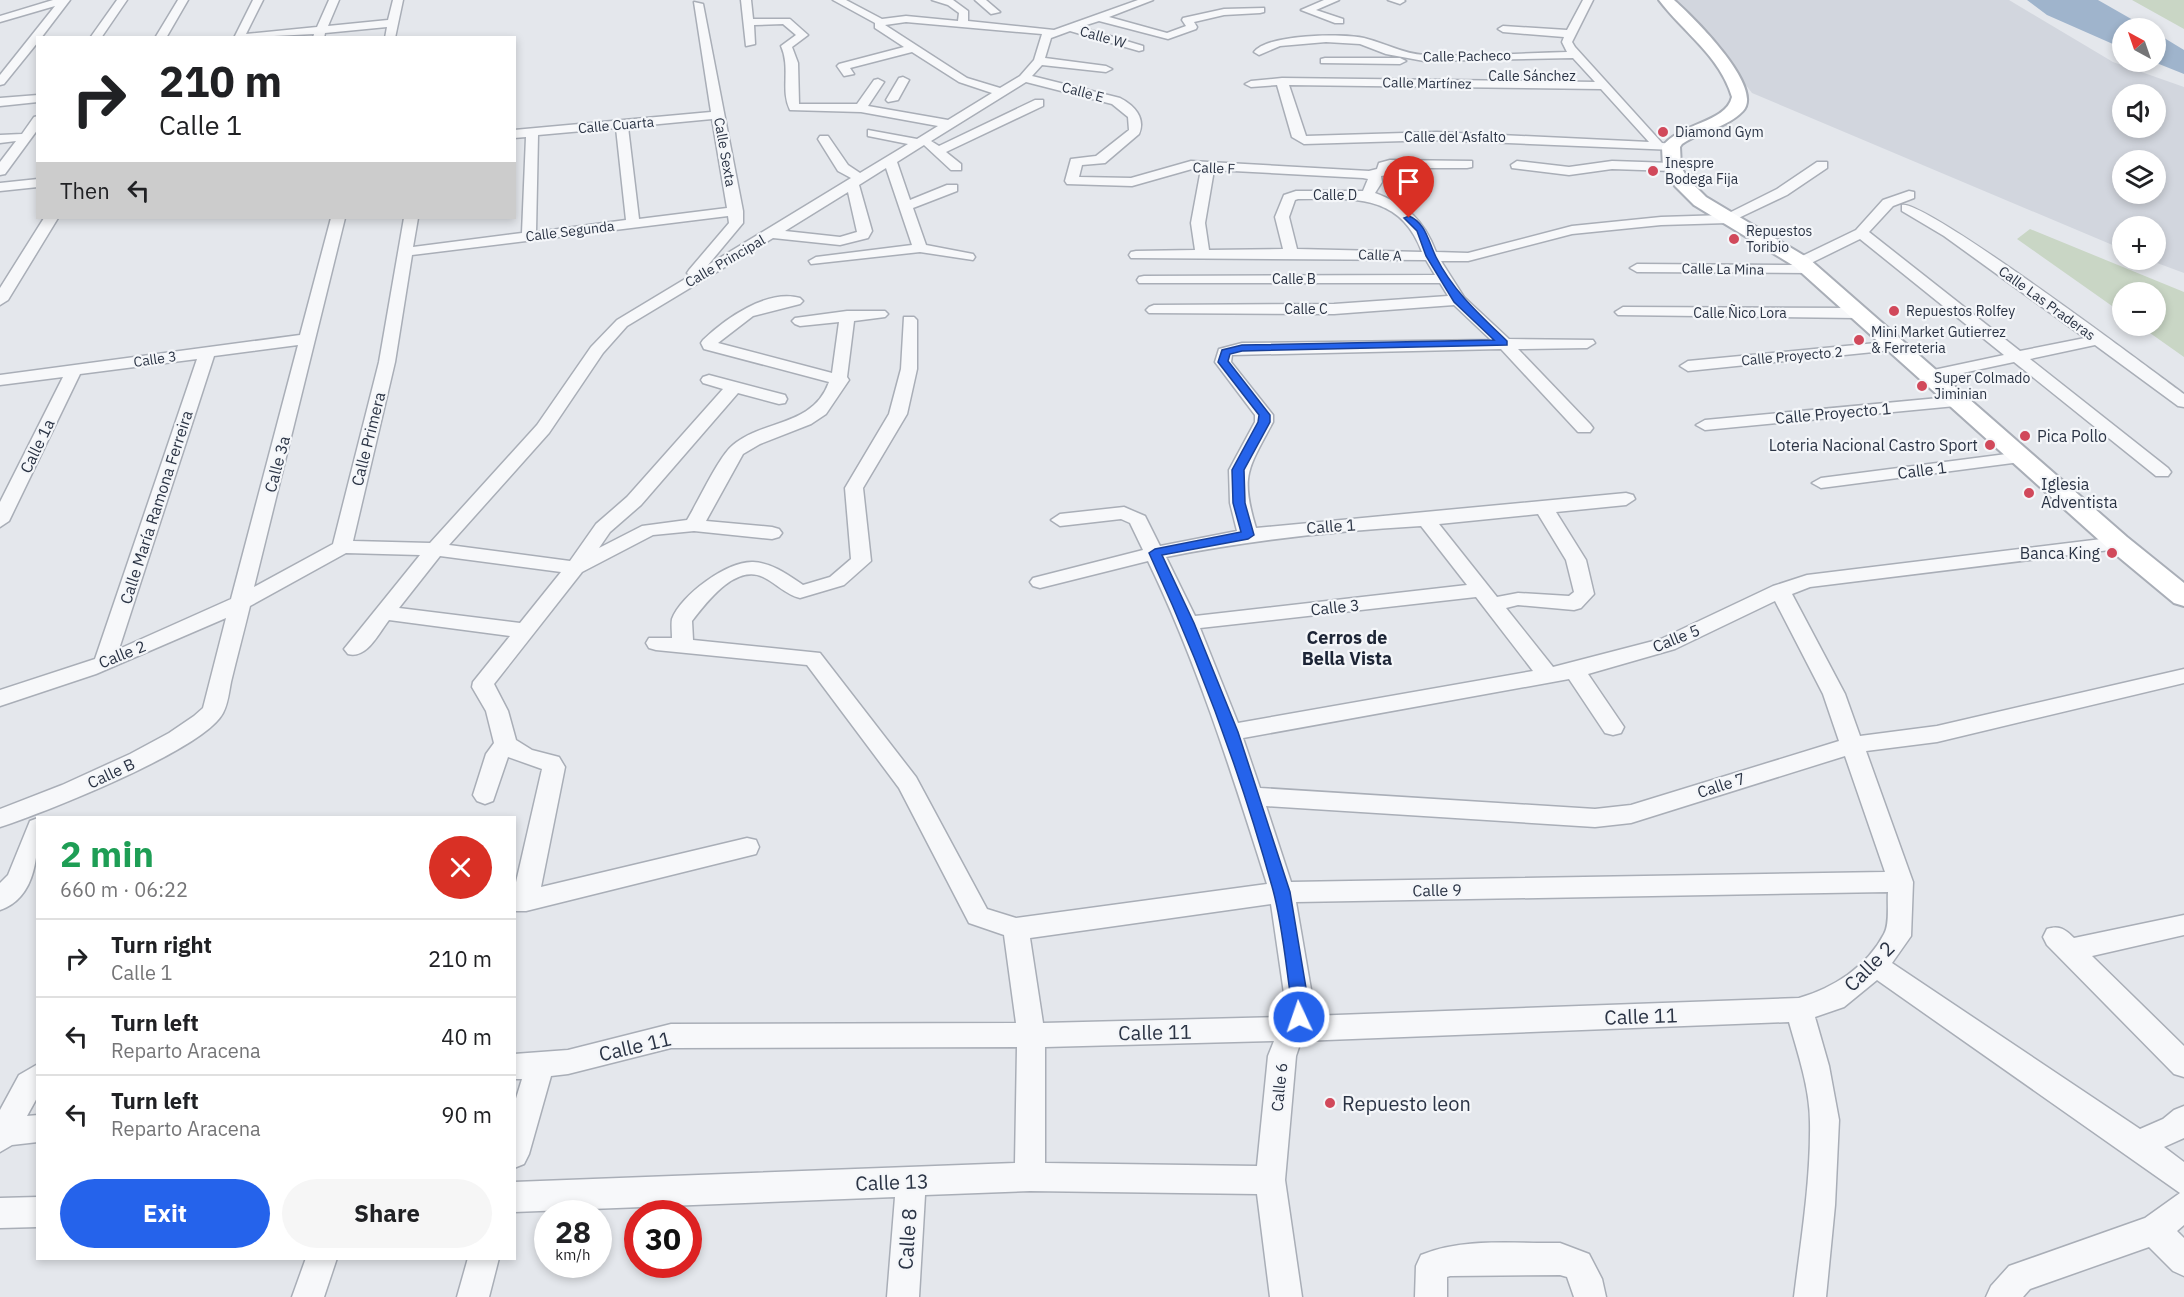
<!DOCTYPE html>
<meta charset="utf-8">
<style>
:root{--surface:#fff;--page:#f6f6f6;--text:#202124;--muted:#757577;--line:#e0e0e0;--accent:#2563eb}
body{margin:0;font-family:"IBM Plex Sans",sans-serif;background:var(--page);color:var(--text);height:100vh;display:flex;flex-direction:column;font-size:22px;white-space:nowrap}
*{box-sizing:border-box;margin:0}
p{font-size:20px;color:var(--muted)}
.icon{flex:none;width:33px;height:33px;fill:none;stroke:currentColor;stroke-width:2;stroke-linecap:round;stroke-linejoin:round}
.map{position:relative;flex:1;overflow:hidden}
.panel{position:absolute;left:36px;top:816px;width:480px;height:444px;display:flex;flex-direction:column;background:var(--surface);border-radius:0px;box-shadow:0 3px 9px #0003}
.panel>*{flex:none}
.banner{position:absolute;left:36px;top:36px;width:480px;height:183px;border-radius:0px;box-shadow:0 3px 9px #0003;background:#fff;color:var(--text);overflow:hidden}
.needle{width:39px;rotate:320deg}
.buttons{position:absolute;left:2112px;top:18px;display:grid;gap:12px}
.buttons a{display:grid;place-items:center;width:54px;height:54px;border-radius:50%;background:var(--surface);box-shadow:0 3px 9px #0003;font-size:30px}
.speed{position:absolute;left:534px;top:1200px;display:flex;gap:12px;font-size:30px;font-weight:700;text-align:center}
.speed>*{display:grid;place-content:center;width:78px;height:78px;border-radius:50%;background:var(--surface);box-shadow:0 3px 9px #0003;line-height:1}
.speed small{font-size:15px;font-weight:400}
.speed .limit{border:9px solid #d22;background:#fff;color:#111}
.pin{position:absolute;display:grid;place-items:center;width:51px;height:51px;color:#fff;margin:-62px -26px;border-radius:50% 50% 50% 0;rotate:-45deg;box-shadow:0 0 6px #0007}
.pin .icon{rotate:45deg}
.me{position:absolute;width:66px;margin:-33px;rotate:357deg;stroke-linejoin:round;filter:drop-shadow(0 0 4px #0008)}
.turn{display:flex;align-items:center;gap:21px;height:126px;padding:0 24px;font-size:27px}
.turn .icon{width:78px;height:78px;stroke-width:2.5}
.turn b{display:block;font-size:42px;line-height:51px}
.then{display:flex;align-items:center;height:57px;padding:0 24px;background:#0003;gap:12px;font-size:22px}
.round{display:grid;place-items:center;flex:none;width:63px;height:63px;border-radius:32px;background:var(--page)}
.overview{display:flex;align-items:center;justify-content:space-between;height:102px;padding:0 24px}
h1{font-size:36px;font-weight:700;line-height:45px;color:#1e9e55}
.action{display:flex;gap:12px;margin-top:auto;padding:12px 24px}
.action a{flex:1;height:69px;border-radius:36px;background:var(--accent);color:#fff;font-size:24px;font-weight:700;line-height:69px;text-align:center}
.action a+a{background:var(--page);color:var(--text)}
ul{padding:0;list-style:none}
li{display:flex;align-items:center;gap:18px;height:78px;padding:0 24px;border-top:2px solid var(--line)}
li div{flex:1}
li b{display:block;font-size:22px}
li em{font-style:normal}
.map>svg:first-child{display:block}
.built{fill:#d2d6de;fill-rule:evenodd}
.green{fill:#c9d6c5}
.water{fill:#9fb4cc}
.lines{fill:none;stroke-linecap:round;stroke-linejoin:round}
.street-casing{stroke:#a9aeb7;stroke-width:3}
.secondary-casing{stroke:#a9aeb7;stroke-width:4}
.street{fill:#f7f8fa;fill-rule:evenodd}
.secondary{fill:#fff;fill-rule:evenodd}
.route{fill:#2563eb;stroke:#184099;stroke-width:1.5}
.poi-dot{fill:#d1495b;stroke:#f4f6f9;stroke-width:2}
.labels{text-anchor:middle;dominant-baseline:central;stroke-width:4.5;stroke-linejoin:round;paint-order:stroke}
.far-street-label{font-size:14px;fill:#2b3445;stroke:#f4f6f9}
.far-poi-label{font-size:14px;fill:#2b3445;stroke:#f4f6f9;text-anchor:start}
.street-label{font-size:16px;fill:#2b3445;stroke:#f4f6f9}
.poi-label{font-size:16px;fill:#2b3445;stroke:#f4f6f9;text-anchor:start}
.neighbourhood-label{font-size:18px;font-weight:bold;fill:#1d2536;stroke:#f4f6f9}
.near-street-label{font-size:20px;fill:#2b3445;stroke:#f4f6f9}
.near-poi-label{font-size:20px;fill:#2b3445;stroke:#f4f6f9;text-anchor:start}
</style>
<div class="map">
<svg width="2184" height="1297" viewBox="0 0 2184 1297">
<rect width="100%" height="100%" fill="#e4e7ec"/>
<path class="built" d="M1673,0h336l104,62 71,25v186l-35,-13h7v-34h-34v23l-370,-156 -61,-79zM2122,94h34v34h-34zM2122,160h34v34h-34z"/>
<path class="green" d="M2132,0h52v29z
M2030,229l154,63v65l-44,-31h16v-34h-34v21l-105,-74z"/>
<path class="water" d="M2027,0h71l49,28h-25v20l-75,-33z
M2156,33l28,17v24l-30,-12z"/>
<g class="lines">
<defs>
<path id="street" d="M53,0h17l-29,38h-3v4l-34,42 -4,1v-10l55,-69 -55,16v-6z
M117,0h10l-26,38h-11z
M178,0h10l-22,38h-11z
M253,0h10l-17,34 71,-7 12,-27h10l-11,26 60,-6 5,-20h10l-8,38h-10l2,-11 -62,6 -1,5h-11l1,-4 -80,4z
M741,0h10l2,19h37l18,16 -16,12 6,16 1,41h58l17,-24 4,-1 6,3 -16,24 80,14 44,-27 -33,-11 -47,-30 -62,16 4,6 -10,2 -7,-10 2,-2 65,-17 -29,-19v-5l-42,-23h13l36,19 24,-3 52,5 1,-8 -11,-8 -16,-5h21l15,11v10l86,9 84,-30h15l-44,17 58,16 19,-7 -4,-6 1,-2 41,-9 40,-1v4l-4,1 -36,2 -30,7 3,5 -1,2 -28,10 -69,-18 -19,6 63,19v4l-4,1 -69,-20 -19,7 -6,20 61,8 6,3 -6,3 -64,-7 -10,11 88,22c14,7 26,20 19,36l-34,29 -23,2 -3,12 52,1 60,-17 178,10 8,-2 2,-6 11,-3 82,1v6l-5,1h-76l-3,7 -7,1 1,6 -7,11c32,12 49,27 61,59l32,1 104,-27 89,-9 64,-2 52,-26 40,-27h10v6l-40,27 -59,28 -67,2 -89,9 -104,27h-27l23,36 45,42 84,1 2,3 -8,5 -69,1 72,75 3,4 -3,4h-12l-77,-83 -269,6 -1,7 42,53v7c-25,47 -33,53 -17,106l370,-35 7,2 2,4 -9,6 -70,7 30,48 8,34 -13,14 -7,2 -56,-5 -12,3 47,59 108,-28 112,-53 34,-11 311,-38 7,2 3,4 -3,4 -7,2 -308,38 -18,7 53,100 15,42 77,-10 247,-57v14l-247,59 -71,9 47,131 -2,54 -19,27 248,166 23,-10 11,-9 10,-4v32l-20,9 20,15v63l-7,6 7,7v38l-11,-5 -24,-24 -119,42 -7,8h-37l5,-11 18,-20 136,-48 35,-25 -303,-213 -33,27 -29,10 14,49 10,54 -4,85 -9,92h-32c7,-58 17,-117 16,-175 0,-33 -12,-68 -21,-100l-488,19 -5,15 -11,124 17,117h-32l-13,-103 -227,-3 -105,4 -6,102h-32l8,-100 -381,15v-30l501,-19 2,-116 -346,1 -103,26 -17,2 -22,78 -5,10 -10,4v-63l8,-26h-8v-25l54,-4 103,-26 345,-1 -12,-88 -35,-12 -70,-135 -92,-123 -151,-15 -7,-2 -3,-5 3,-5h23c0,-6 -1,-14 0,-19 9,-24 55,-58 81,-57 19,1 34,12 50,23l27,-8 21,-18 -6,-71 44,-74 12,-45 3,-52h10l3,3v49l-10,45 -44,74 8,73 -27,24 -44,13c-14,-3 -24,-15 -37,-21 -28,-13 -56,25 -71,44l1,19 127,13 96,124 71,132 29,9 251,-34c-35,-110 -69,-219 -119,-323l-108,27 -7,-2 -3,-4 3,-4 110,-28 -13,-27 -9,-4 -61,7 -9,-6 9,-6 64,-7 21,9 15,30 77,-15 -7,-28 -1,-33 26,-48v-7l-40,-53 4,-13 23,-6 249,-3 -37,-35 -120,9 -185,-1 -3,-3 3,-3 5,-2 180,-1 114,-8 -8,-13h-301l-2,-3 2,-3 5,-1 291,-1 -9,-15 -295,-2 -2,-3 2,-3 5,-1 59,-1 -4,-27 10,-54h-9l-60,17 -65,-2 -2,-3 6,-22 25,-3 33,-26 -1,-13 -16,-13 -86,-22 -95,59 8,5 96,-46h8v6l-97,46 15,12v6h-10l-27,-25 -27,17 13,38 37,-15h10v6l-44,17 13,37 47,9 2,3 -2,3 -53,-8 -109,12 -2,-3 7,-4 96,-12 -26,-77 -27,17 13,46 -4,7 -28,7 -67,-7 -146,88 -24,27 -54,80 -100,112 121,16 26,-37 31,-27 96,-108 -20,-6 -2,-3 2,-3 6,-2 76,20 2,4 -2,4 -6,1 -41,-11 -97,112 -31,27 -11,16 43,-22 45,-6c11,-18 32,-64 46,-75 31,-26 80,-18 96,-63l-125,-33 -3,-6 2,-3c23,-22 64,-51 97,-42l3,3 -3,3 -47,12 -35,27 114,30 7,-51 -39,4 -5,-2 -3,-3 3,-3 52,-7h38l3,3 -3,3 -31,4 -7,56 2,3 -23,34 -15,10 -51,20 -17,10 -37,67 66,6 7,2 3,4 -3,4 -7,2 -78,-8 -41,4 -71,37 -88,112 14,27 8,29 16,10 27,7 6,10 -24,120 206,-49 9,2 3,7 -3,7 -230,57h-12v-20l28,-122 -34,-12 -15,44 -8,3 -8,-3 -4,-6 13,-41 8,-11 -8,-32 -14,-24 1,-5 37,-46 -121,-16c-11,14 -22,39 -41,34l-4,-5 76,-94 -74,-2 -96,53c-6,25 -13,51 -19,76 -2,10 -3,22 -8,31 -19,37 -180,100 -223,114v-18l62,-24 68,-31 39,-21 25,-17 9,-8 23,-90 -130,56 -96,32v-16l95,-31 102,-300 -117,15 -71,147 -9,6v-25l63,-125 -63,8v-10l300,-40 31,-117h14l-91,369 79,-43 46,-182 25,-144h14l-5,29 109,-14 4,-96 -12,1v-8l197,-18 -17,-110 9,2 40,207v12l-35,42 143,-87 -13,-7 -20,-32 2,-3h8l20,29 12,8 48,-29 -40,-8v-6l49,9 21,-13 -77,-14 -71,-2c-10,-20 1,-42 -9,-64l15,-11 -13,-11 -29,1 1,19 -9,2zM906,22l136,12 -8,26 -14,16 -20,12 -33,-10 -82,-53zM712,119l15,89 -88,11 -11,-92zM616,128l10,92 -90,12 2,-97zM1214,170l149,8 5,1 -5,12h-67l-12,4 -9,22 8,32 -74,1 -4,-27zM848,192l9,40 -17,5 -55,-6zM1298,199c53,0 102,-7 124,53l-125,-3 -8,-32 6,-17zM728,216l1,7 -40,47 -2,3 3,3 -73,44 -26,27 -54,78 -107,118 -77,-2 42,-179 17,-107zM298,345l-67,254 -112,50 95,-293zM1538,514l28,46 8,32 -5,4 -51,-3 -21,4 -58,-73zM1421,526l46,59 -272,31 -29,-59c85,-17 168,-26 255,-31zM440,556l121,16 -41,51 -121,-15zM1476,597l57,74 -295,52 -38,-95zM1775,601l48,93 16,47 -208,64 -36,4 -335,-21 -17,-50 326,-59 36,54 8,2 8,-2 3,-6 -36,-53 87,-25zM1845,756l40,116 -594,10 -25,-76 329,21 36,-4zM1888,892c-1,12 2,32 -4,42 -17,33 -51,54 -85,64l-489,18 4,-9 -18,-105zM1271,904l15,103 -3,10 -240,6 -13,-85zM1274,1041l-6,15 -11,110 -212,-3v-116z
M975,0h11l14,12 -9,2z
M1324,0h15l-23,10 27,9v4h-8l-34,-13z
M1388,0h16l1,1 -5,3z
M1583,0h10l-21,42 3,5 87,96 13,1v6l-238,-10 -133,4 -12,-7 -15,-52 -26,2 -6,-3 6,-3 31,-3 313,4 -22,-24 -149,3 -38,-7 -26,-10 -34,-2 -46,4 -21,9 -5,-3c13,-18 88,-19 110,-14 21,5 39,16 61,17 47,2 96,-2 142,-3l-5,-10 2,-5 -61,-5 -5,-3 5,-3 64,4zM1289,85l312,4 48,53 -212,-10 -131,4z
M1325,58h75l6,3 -6,3 -79,-1v-4z
M903,77l6,3 -11,20 -10,2 -2,-2 13,-22z
M38,95v7l-38,4v-8z
M38,116v13l-33,45 -5,1v-13l16,-21 -16,2v-8l22,-1 12,-17z
M1517,161l52,6 43,-6 60,2 6,4 -6,4 -60,-2 -43,6 -57,-7 -1,-3z
M38,179v8l-38,4v-8z
M1909,191l5,1v6l-21,8 -24,26 151,119 65,-13 -141,-102 -42,-25v-6c23,-6 248,164 282,189v13l-6,-1 -83,-61 -65,14 138,109 3,4 -3,4h-12l-142,-114 -84,18 -6,-2 -2,-3 2,-3 80,-17 -144,-116 -53,26 9,4 -7,4 -172,-1 -7,-4 7,-4 158,1 1,-6 60,-29 27,-30z
M44,218h14l-50,82 -8,5v-17z
M1623,307l233,1 8,5 -8,5 -238,-3 -3,-3z
M1897,341l8,5 -2,3 -215,22 -8,-5 8,-5z
M1960,396l8,5 -2,4 -261,25 -9,-5 9,-5z
M2022,452l9,5 -3,4 -207,27 -9,-5 9,-5z
M38,818c0,33 0,79 -38,92v-27l8,-8 22,-54z
M2184,915v20l-92,21 92,90v31l-10,-3 -127,-129 -4,-8 4,-8c12,-4 18,0 27,9z
M38,1064v32l-11,20 11,-1v27l-26,3 -12,7v-42l19,-35z
M38,1197v30l-38,1v-30z
M1560,1243l29,11 13,25 4,18h-32l-7,-20 -7,-2 -110,1 -3,1v20h-32l1,-31 5,-11c43,-18 93,-11 139,-12z
M306,1258h31l-13,39h-32z
M468,1258h31l-10,39h-32z"/>
<path id="secondary" d="M1659,0h15c18,16 91,87 69,111 -16,17 -42,20 -61,33l-2,3 1,20 7,12 18,18 102,61 319,279 57,46v23l-10,-3 -65,-54 -315,-283 -100,-61 -19,-19 -12,-19 -1,-20c17,-24 64,-24 70,-50 -12,-41 -48,-64 -73,-97z"/>
</defs>
<use href="#street" class="street-casing"/>
<use href="#secondary" class="secondary-casing"/>
<use href="#street" class="street"/>
<use href="#secondary" class="secondary"/>
</g>
<path class="route" d="M1409,216c17,7 19,25 27,41 17,34 44,58 71,84v4l-265,6 -12,3 -2,7 42,54v7l-26,48 1,33 9,32 -6,4 -86,16 32,68 44,109 52,160 19,114 -4,16 -6,2 -6,-2 -3,-5 2,-11c-6,-38 -9,-79 -19,-116 -32,-116 -74,-229 -124,-337l6,-4 86,-17 -8,-29 -1,-33 26,-48 1,-7 -41,-53 4,-12 20,-5 252,-5 -40,-38 -28,-46 -9,-25 -13,-13z"/>
<g class="poi-dot">
<circle cx="1663" cy="132" r="6"/>
<circle cx="1653" cy="171" r="6"/>
<circle cx="1734" cy="239" r="6"/>
<circle cx="1894" cy="311" r="6"/>
<circle cx="1859" cy="340" r="6"/>
<circle cx="1922" cy="386" r="6"/>
<circle cx="2025" cy="436" r="6"/>
<circle cx="1990" cy="445" r="6"/>
<circle cx="2029" cy="493" r="6"/>
<circle cx="2112" cy="553" r="6"/>
<circle cx="1330" cy="1103" r="6"/>
</g>
<g class="labels">
<g class="far-street-label">
<text transform="translate(1103 37) rotate(16)">Calle W</text>
<text transform="translate(1467 56) rotate(-1)">Calle Pacheco</text>
<text x="1532" y="76">Calle Sánchez</text>
<text transform="translate(1427 83) rotate(1)">Calle Martínez</text>
<text transform="translate(1083 92) rotate(15)">Calle E</text>
<text transform="translate(616 125) rotate(-5)">Calle Cuarta</text>
<text x="1455" y="137">Calle del Asfalto</text>
<text transform="translate(725 152) rotate(80)">Calle Sexta</text>
<text transform="translate(1214 168) rotate(2)">Calle F</text>
<text x="1335" y="195">Calle D</text>
<text transform="translate(570 231) rotate(-7)">Calle Segunda</text>
<text transform="translate(1380 255) rotate(2)">Calle A</text>
<text transform="translate(725 261) rotate(-30)">Calle Principal</text>
<text transform="translate(1723 269) rotate(1)">Calle La Mina</text>
<text x="1294" y="279">Calle B</text>
<text transform="translate(2047 303) rotate(36)">Calle Las Praderas</text>
<text x="1306" y="309">Calle C</text>
<text x="1740" y="313">Calle Ñico Lora</text>
<text transform="translate(1792 356) rotate(-5)">Calle Proyecto 2</text>
<text transform="translate(155 359) rotate(-8)">Calle 3</text>
</g>
<g class="far-poi-label">
<text x="1675" y="132">Diamond Gym</text>
<text x="1665" y="163">Inespre<tspan x="1665" dy="16">Bodega Fija</tspan></text>
<text x="1746" y="231">Repuestos<tspan x="1746" dy="16">Toribio</tspan></text>
<text x="1906" y="311">Repuestos Rolfey</text>
<text x="1871" y="332">Mini Market Gutierrez<tspan x="1871" dy="16">&amp; Ferreteria</tspan></text>
<text x="1934" y="378">Super Colmado<tspan x="1934" dy="16">Jiminian</tspan></text>
</g>
<g class="street-label">
<text transform="translate(1833 413) rotate(-5)">Calle Proyecto 1</text>
<text transform="translate(368 439) rotate(-76)">Calle Primera</text>
<text transform="translate(37 446) rotate(-64)">Calle 1a</text>
<text transform="translate(277 464) rotate(-75)">Calle 3a</text>
<text transform="translate(1922 470) rotate(-7)">Calle 1</text>
<text transform="translate(156 507) rotate(-72)">Calle María Ramona Ferreira</text>
<text transform="translate(1331 526) rotate(-4)">Calle 1</text>
<text transform="translate(1335 607) rotate(-6)">Calle 3</text>
<text transform="translate(1676 638) rotate(-22)">Calle 5</text>
<text transform="translate(122 654) rotate(-22)">Calle 2</text>
<text transform="translate(111 773) rotate(-25)">Calle B</text>
<text transform="translate(1721 785) rotate(-18)">Calle 7</text>
<text transform="translate(1437 890) rotate(-1)">Calle 9</text>
<text transform="translate(1279 1087) rotate(-84)">Calle 6</text>
</g>
<g class="poi-label">
<text x="2037" y="436">Pica Pollo</text>
<text x="1978" y="445" text-anchor="end">Loteria Nacional Castro Sport</text>
<text x="2041" y="484">Iglesia<tspan x="2041" dy="18">Adventista</tspan></text>
<text x="2100" y="553" text-anchor="end">Banca King</text>
</g>
<g class="neighbourhood-label">
<text x="1347" y="637">Cerros de<tspan x="1347" dy="21">Bella Vista</tspan></text>
</g>
<g class="near-street-label">
<text transform="translate(1869 966) rotate(-45)">Calle 2</text>
<text transform="translate(1641 1016) rotate(-2)">Calle 11</text>
<text transform="translate(1155 1032) rotate(-1)">Calle 11</text>
<text transform="translate(635 1046) rotate(-13)">Calle 11</text>
<text transform="translate(892 1182) rotate(-2)">Calle 13</text>
<text transform="translate(907 1239) rotate(-86)">Calle 8</text>
</g>
<g class="near-poi-label">
<text x="1342" y="1103">Repuesto leon</text>
</g>
</g>
</svg>
<div class="buttons">
<a><svg class="needle" viewBox="-14 -14 28 28"><path d="M0-13l5 13h-10z" fill="#e53935"/><path d="M0 13l5-13h-10z" fill="#757577"/></svg></a>
<a><svg class="icon" aria-label="sound" viewBox="0 0 24 24"><path d="M4 9h4l5-4v14l-5-4H4zM17 9q2 3 0 6"/></svg></a>
<a><svg class="icon" aria-label="layers" viewBox="0 0 24 24"><path d="M12 4l9 5-9 5-9-5zM3 14l9 5 9-5"/></svg></a>
<a>+</a>
<a>−</a>
</div>
<div class="speed"><div>28<small>km/h</small></div><div class="limit">30</div></div>
<div class="pin" style="left:1409px;top:218px;background:#d93025"><svg class="icon" aria-label="arrive" viewBox="0 0 24 24"><path d="M6 21V4h12l-3 4 3 4H6"/></svg></div>
<svg class="me" style="left:1299px;top:1017px" viewBox="-20 -20 40 40"><circle r="17" fill="#2563eb" stroke="#fff" stroke-width="3"/><path d="M0-11L8 9 0 5-8 9z" fill="#fff"/></svg>
<div class="banner">
<div class="turn"><svg class="icon" aria-label="right" viewBox="0 0 24 24"><path d="M7 20v-9h11M14 6l5 5-5 5"/></svg><div><b>210 m</b>Calle 1</div></div>
<div class="then">Then<svg class="icon" aria-label="left" viewBox="0 0 24 24"><path d="M17 20v-9H6M10 6l-5 5 5 5"/></svg></div>
</div>
<section class="panel">
<div class="overview"><div><h1>2 min</h1><p>660 m · 06:22</p></div><a class="round" style="background:#d93025;color:#fff"><svg class="icon" aria-label="close" viewBox="0 0 24 24"><path d="M6 6l12 12M18 6L6 18"/></svg></a></div>
<ul>
<li><svg class="icon" aria-label="right" viewBox="0 0 24 24"><path d="M7 20v-9h11M14 6l5 5-5 5"/></svg><div><b>Turn right</b><p>Calle 1</p></div><em>210 m</em></li>
<li><svg class="icon" aria-label="left" viewBox="0 0 24 24"><path d="M17 20v-9H6M10 6l-5 5 5 5"/></svg><div><b>Turn left</b><p>Reparto Aracena</p></div><em>40 m</em></li>
<li><svg class="icon" aria-label="left" viewBox="0 0 24 24"><path d="M17 20v-9H6M10 6l-5 5 5 5"/></svg><div><b>Turn left</b><p>Reparto Aracena</p></div><em>90 m</em></li>
</ul>
<div class="action"><a>Exit</a><a>Share</a></div>
</section>
</div>
